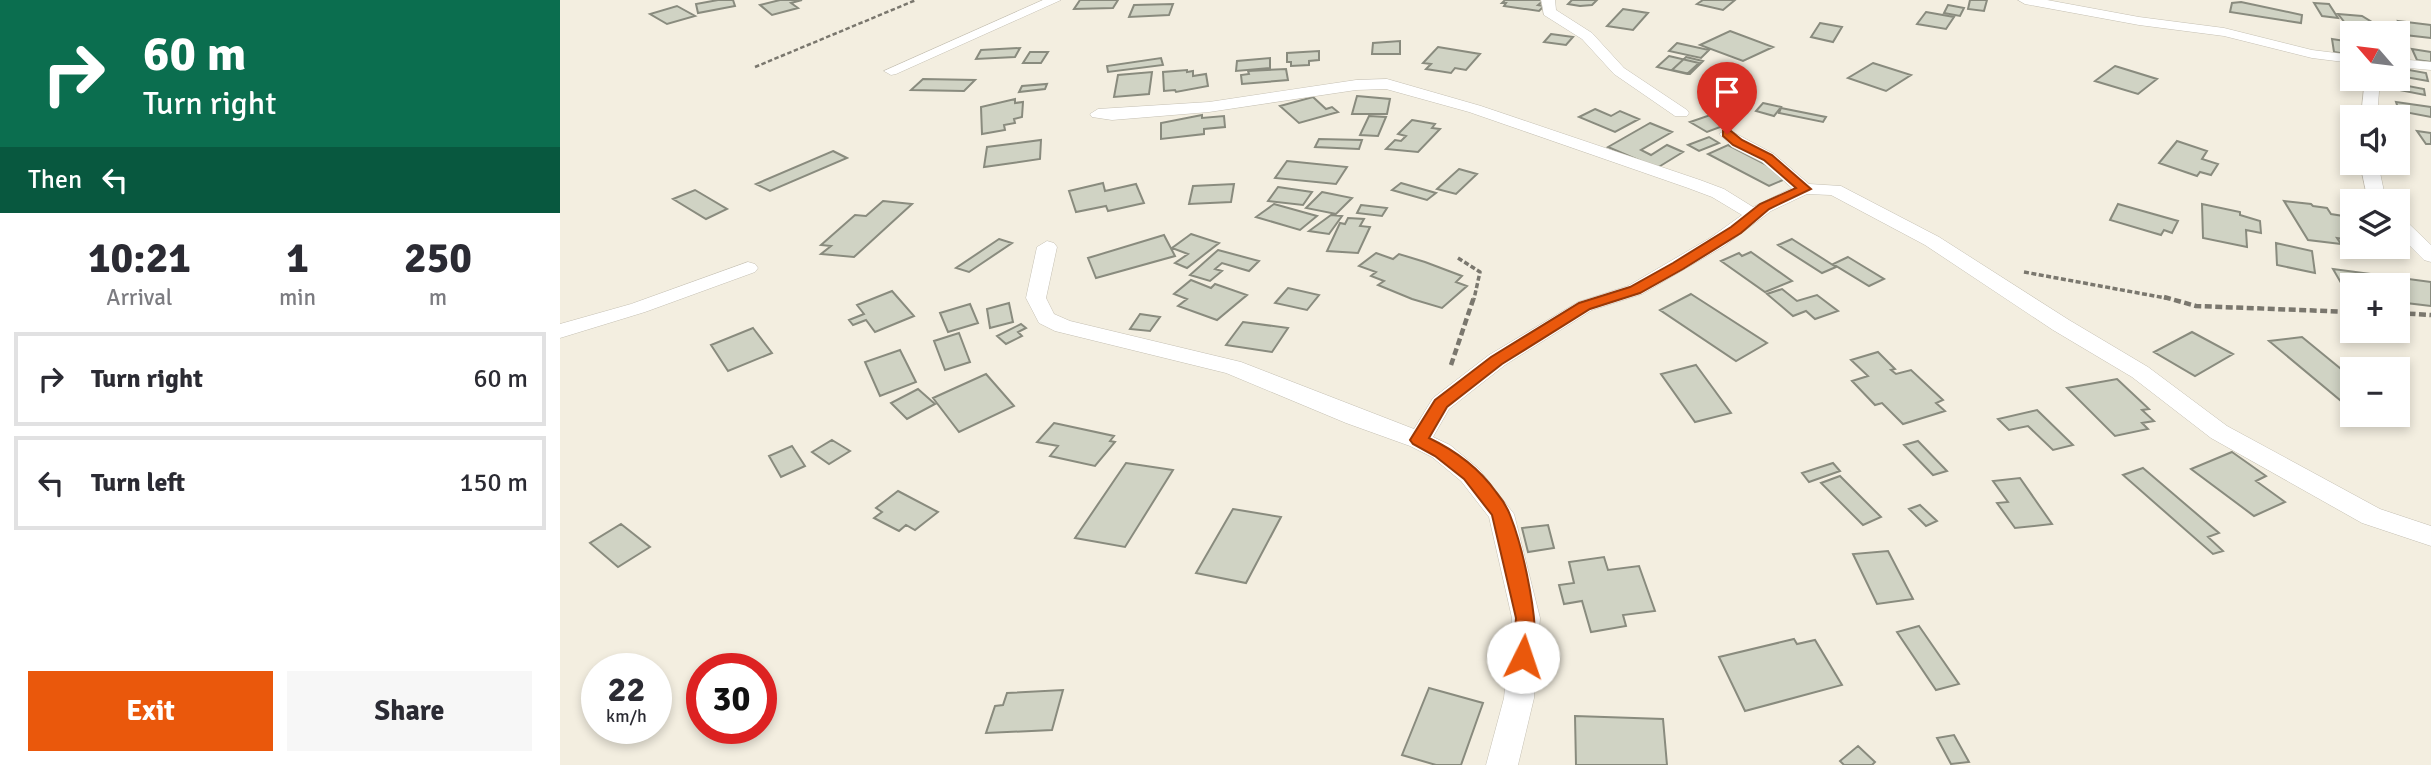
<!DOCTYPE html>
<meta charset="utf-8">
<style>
:root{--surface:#fff;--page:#f7f7f7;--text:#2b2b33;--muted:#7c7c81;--line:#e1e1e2;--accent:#ea580c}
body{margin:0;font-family:Signika,sans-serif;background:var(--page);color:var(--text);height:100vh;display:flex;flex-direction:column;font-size:26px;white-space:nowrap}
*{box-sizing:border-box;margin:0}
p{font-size:23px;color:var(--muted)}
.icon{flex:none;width:38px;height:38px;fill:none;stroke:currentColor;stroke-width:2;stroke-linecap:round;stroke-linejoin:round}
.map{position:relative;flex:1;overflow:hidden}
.panel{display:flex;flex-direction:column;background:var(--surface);width:560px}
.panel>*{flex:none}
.hud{background:#0b6e4f;color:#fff;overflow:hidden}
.needle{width:46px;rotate:298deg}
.tools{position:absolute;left:1780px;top:21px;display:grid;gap:14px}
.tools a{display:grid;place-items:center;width:70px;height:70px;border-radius:0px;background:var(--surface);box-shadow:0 4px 10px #0003;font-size:35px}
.speed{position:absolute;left:21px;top:653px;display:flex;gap:14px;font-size:35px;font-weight:700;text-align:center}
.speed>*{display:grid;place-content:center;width:91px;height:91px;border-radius:50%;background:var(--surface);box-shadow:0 4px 10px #0003;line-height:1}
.speed small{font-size:18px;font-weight:400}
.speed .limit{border:10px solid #d22;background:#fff;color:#111}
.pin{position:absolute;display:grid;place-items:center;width:60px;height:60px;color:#fff;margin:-72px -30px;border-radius:50% 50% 50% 0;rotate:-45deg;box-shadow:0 0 7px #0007}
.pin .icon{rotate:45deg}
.me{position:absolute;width:77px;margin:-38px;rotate:4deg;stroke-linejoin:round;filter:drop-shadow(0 0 5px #0008)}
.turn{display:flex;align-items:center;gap:24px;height:147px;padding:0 28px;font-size:32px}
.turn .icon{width:91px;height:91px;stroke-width:2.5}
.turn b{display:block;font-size:49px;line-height:60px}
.then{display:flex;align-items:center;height:66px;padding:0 28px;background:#0003;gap:14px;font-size:26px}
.eta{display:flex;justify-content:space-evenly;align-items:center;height:119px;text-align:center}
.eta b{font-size:42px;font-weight:700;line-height:49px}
.cta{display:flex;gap:14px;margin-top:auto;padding:14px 28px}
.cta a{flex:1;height:80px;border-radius:0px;background:var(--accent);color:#fff;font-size:28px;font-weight:700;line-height:80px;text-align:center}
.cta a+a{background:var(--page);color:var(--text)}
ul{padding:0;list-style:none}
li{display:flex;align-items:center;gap:21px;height:94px;margin:0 14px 10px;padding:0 14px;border:4px solid var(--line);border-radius:0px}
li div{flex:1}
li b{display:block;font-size:26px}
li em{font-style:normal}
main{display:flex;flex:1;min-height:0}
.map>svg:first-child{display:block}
.building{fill:#d0d3c4;stroke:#898b7e;stroke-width:2}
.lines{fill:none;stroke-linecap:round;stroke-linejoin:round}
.minor-casing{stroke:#c5c0b3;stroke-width:1}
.path-far2{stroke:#7a776e;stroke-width:2.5;stroke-dasharray:4.5 2.5;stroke-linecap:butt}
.path-far1{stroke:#7a776e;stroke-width:3.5;stroke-dasharray:5 2.5;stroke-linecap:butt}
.path{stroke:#7a776e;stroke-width:4.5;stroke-dasharray:7 3.5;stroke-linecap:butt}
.minor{fill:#fff;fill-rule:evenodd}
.route{fill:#ea580c;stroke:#983908;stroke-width:2}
</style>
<main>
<section class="panel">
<div class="hud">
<div class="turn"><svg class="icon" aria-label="right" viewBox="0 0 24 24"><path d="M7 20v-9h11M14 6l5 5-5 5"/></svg><div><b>60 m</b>Turn right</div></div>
<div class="then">Then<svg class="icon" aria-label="left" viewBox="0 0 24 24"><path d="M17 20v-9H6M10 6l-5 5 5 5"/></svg></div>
</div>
<div class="eta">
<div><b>10:21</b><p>Arrival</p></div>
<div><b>1</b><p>min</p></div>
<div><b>250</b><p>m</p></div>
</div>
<ul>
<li><svg class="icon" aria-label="right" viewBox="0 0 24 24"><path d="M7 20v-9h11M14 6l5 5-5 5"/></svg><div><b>Turn right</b></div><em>60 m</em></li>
<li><svg class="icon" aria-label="left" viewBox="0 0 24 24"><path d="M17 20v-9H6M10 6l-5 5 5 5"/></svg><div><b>Turn left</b></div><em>150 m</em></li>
</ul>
<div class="cta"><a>Exit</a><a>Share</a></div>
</section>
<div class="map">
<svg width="1871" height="765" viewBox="0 0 1871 765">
<rect width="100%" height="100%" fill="#f3eee0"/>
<path class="building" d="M158,0h15l2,6 -37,7 -2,-9z
M220,0h22l-11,3 7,5 -26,7 -12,-10z
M520,0h38l-5,8 -39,1z
M945,0h39l-6,5 6,1 -5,5 -35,-5 2,-3h-4z
M1012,0h25l-5,5 -12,1 -12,-2z
M1143,0h32l-12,10 -26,-6z
M1410,0h17l-3,11 -16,-2z
M1681,2l61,13 -1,8 -71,-11 2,-9z
M1754,3l15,1 9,14 -16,-2z
M613,4l-4,11 -40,2 5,-12z
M1388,5l16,3 -4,8 -16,-3z
M117,6l18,10 -28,8 -17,-10z
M1063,9l25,4 -15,17 -26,-4z
M1366,12l28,5 -8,12 -29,-5z
M1778,14l24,2 15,9 9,1 6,7 -35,-1 -8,-4z
M1838,21l33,4v13l-26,-3z
M1260,23l22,4 -9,15 -22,-5z
M1170,31l43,16 -30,14 -43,-16z
M991,34l22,3 -7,8 -22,-3z
M1772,39l20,3v13l-18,-3z
M840,41v13h-28l1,-11z
M1117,43l32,7 -8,8 -32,-7z
M878,47l42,7 -14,16 -11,-2 -4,5 -25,-4 5,-5 -8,-1z
M460,48l-5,9 -39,2 5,-9z
M1852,49l19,3v10l-14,-2z
M759,51v9l-10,1v4l-18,1v-4h-4v-9z
M470,52h18l-7,11h-18z
M1109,56l30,7 -12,11 -30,-7z
M1126,57l17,4 -13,13 -18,-4z
M601,58l2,7 -55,7 -1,-6z
M710,58v10l-34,3 1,-10z
M1313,63l38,12 -25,16 -38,-13z
M1555,66l42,13 -19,15 -43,-13z
M1838,68l28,5 2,8 -29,-5z
M726,69l2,11 -46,4 -1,-9 8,-1 -1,-3z
M627,70v2l6,-1v5l13,-2 2,12 -32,6 -1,-2 -11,1 -1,-19z
M592,72l-3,22 -35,3 4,-22z
M363,79l52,1 -11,11 -53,-1z
M1827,82l37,7 1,6 -36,-7z
M487,84l-2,5 -26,3 3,-6z
M797,96l33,3 -3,15h-35z
M753,97l13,12 6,-2 6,5 -39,11 -19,-17z
M455,99v4l8,-1 -1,15 -8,2 1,4 -11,2 1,5 -23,4 -1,-27z
M1836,102l35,5v10l-32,-6z
M1203,103l18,4 -7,9 -18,-5z
M1221,108l45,9 -3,5 -44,-9z
M1035,109l16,7 9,-5 19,8 -24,13 -36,-15z
M1159,112l17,9 -29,11 -17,-10z
M642,115v3l22,-2 1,11 -21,2v5l-43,5v-16z
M809,116l17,1 -8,19 -18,-1z
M852,120l23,4 -3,4 8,1 -22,23 -32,-3 9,-9 6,1 5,-5 -8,-2z
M1090,123l22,9 -31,18 10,5 16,-10 16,7 -26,16 -49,-21z
M1857,131l14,2v11h-5z
M1149,137l10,6 -20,8 -11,-6z
M759,139l43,1 -3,9 -44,-2z
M481,140l-1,19 -56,8 3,-20z
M1617,141l30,10 -5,8 16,5 -7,11 -11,-3 -3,4 -38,-13z
M1168,145l62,32 -21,9 -61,-32z
M273,151l14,7 -77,33 -14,-7z
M727,161l60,6 -11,17 -61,-6z
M899,169l18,5 -21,20 -19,-5z
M543,183l2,8 31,-7 8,19 -36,8 -2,-5 -30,6 -7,-21z
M841,183l35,10 -9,7 -35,-10z
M674,184l-3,18 -42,2 4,-18z
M718,187l34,5 -9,13 -35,-4z
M135,190l32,19 -21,10 -33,-20z
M762,192l30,6 -16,16 -30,-6z
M323,201l29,3 -58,53 -33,-3 10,-8 -10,-1 34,-30 11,1z
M1724,201l27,3 2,2 14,2 4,6 12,2 5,6 4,1v17l-15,-2 4,6 -33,-4z
M714,204l43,12 -17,14 -44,-13z
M1558,204l60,17 -6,12 -8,-3 -3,5 -51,-15z
M1642,204l38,8v3l20,6 1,12 -15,-3 1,17 -44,-9z
M801,205l26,3 -5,8 -25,-3z
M771,215l11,1 -13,18 -20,-3z
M788,218l16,1 -4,7 10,1 -12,26 -31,-2 13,-28 5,1z
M631,234l28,9 -32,25 -12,-5 13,-9 -16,-6z
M604,235l11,21 -79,22 -8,-20z
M439,239l13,4 -43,29 -13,-4z
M1232,239l44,28 -14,6 -44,-28z
M1716,243l36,8 3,22 -38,-8z
M658,250l41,11 -10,10 -27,-8 -7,6 7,2 -12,10 -20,-6z
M1191,252l41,29 -27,11 -44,-31 18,-8 3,3z
M816,253l17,6 6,-5 26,8 37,14 -6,6 11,4 -25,22 -30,-9 -34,-14 6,-4 -13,-5 5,-4 -17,-6z
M1288,257l36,22 -15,7 -36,-22z
M1773,269l98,13v24l-33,-4v-17h-46v11l-4,-1z
M631,280l20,8 4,-4 32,11 -30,25 -39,-14 9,-7 -13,-5z
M728,288l31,7 -12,15 -32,-7z
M1222,289l15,12 20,-6 21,16 -23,8 -9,-8 -13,5 -26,-22z
M332,291l22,25 -39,16 -9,-12 -13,5 -4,-5 15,-6 -7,-9z
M1131,294l76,49 -31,18 -76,-51z
M449,303l4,19 -23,6 -3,-19z
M410,304l8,19 -30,9 -8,-19z
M580,314l20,3 -10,14 -20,-2z
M683,322l45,6 -16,24 -46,-7z
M461,324l5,4 -8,4 4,4 -16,8 -9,-8z
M193,328l19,25 -44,18 -17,-26z
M1632,332l41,22 -38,22 -41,-24z
M399,333l11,29 -25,8 -11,-29z
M1742,337l50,41v32l-83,-69z
M340,350l16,32 -36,14 -15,-34z
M1318,352l17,17 -4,1 5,4 15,-4 32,30 -7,3 9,8 -42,13 -21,-21 -7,2 -23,-24 16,-5 -17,-16z
M1136,365l35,48 -36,9 -34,-48z
M426,374l28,32 -55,26 -26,-34z
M1557,379l32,30 -7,1 12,11 -12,2 6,6 -33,7 -48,-48z
M358,389l17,15 -28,15 -16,-16z
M1477,410l36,35 -20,5 -25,-24 -19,4 -11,-11z
M494,423l60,13 -4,5 5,1 -20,24 -45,-10 8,-10 -21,-4z
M272,440l18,11 -21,13 -17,-12z
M1358,441l29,30 -14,4 -29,-30z
M232,446l13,20 -24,11 -12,-21z
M1672,452l34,24 -10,5 29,21 -31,14 -63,-47z
M566,463l47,7 -48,77 -50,-9z
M1273,463l7,8 -31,11 -7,-9z
M1583,468l76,65 -11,4 15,14 -10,3 -90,-79z
M1280,476l41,41 -18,8 -42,-42z
M1460,478l32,46 -37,4 -18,-25 11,-1 -15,-21z
M338,491l40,21 -23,18 -9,-5 -7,6 -25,-13 8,-6 -6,-4z
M1360,505l17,16 -11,5 -17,-17z
M673,509l48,8 -35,66 -50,-10z
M61,524l29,23 -32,20 -28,-24z
M988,525l6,23 -26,4 -6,-24z
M1328,551l25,48 -36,5 -24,-50z
M1044,557l4,13 31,-4 16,45 -32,4 3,11 -35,6 -9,-31 -18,3 -5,-19 15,-2 -5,-21z
M1359,626l40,58 -23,6 -39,-58z
M1234,639l3,5 18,-4 27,45 -97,26 -26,-54z
M869,688l54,15 -22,62h-25l-34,-10z
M503,690l-11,40 -66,3 9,-27 8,-1 4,-12z
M1015,716l88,3 4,46h-91z
M1394,735l15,27 -18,2 -14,-26z
M1298,746l17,16 -3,3h-28l-4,-4z"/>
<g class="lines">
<defs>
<path id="minor" d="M483,0h18l-165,74 -5,1 -7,-4z
M981,0h14l1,10 36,23 32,35 63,42 2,3 -2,3h-12l-61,-42 -32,-35 -38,-24z
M1458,0h29l92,17 85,11 88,22 40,5v8l-40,-5 -88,-22 -85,-11 -114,-21z
M1838,59l33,3v8l-33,-3z
M827,79l94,27 219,74 24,9 29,18 39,-19 -30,-26 -30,-15 -13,-13 8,-5 47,25 35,30 32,2 98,51 130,83 79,47 79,59 153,83 51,17v20l-69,-23 -151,-85 -79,-61 -79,-47 -128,-85 -94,-50 -24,-1 -36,17 -47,35 -82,48 -50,16 -87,55 -56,44 -16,28 17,8 29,24 35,45 26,104 -6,80 -16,67h-32l18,-67 8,-80 -23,-101 -28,-36 -29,-24 -22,-11 -64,-23 -120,-50 -171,-42 -16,-8 -13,-25 11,-51 10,-6 7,2 3,4 -11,51 8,16 16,7 171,41 173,67 19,-31 56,-43 89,-53 50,-16 82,-48 32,-23 -30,-18 -24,-9 -219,-76 -83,-23 -30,1 -147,22 -97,8 -20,-3 -2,-3 8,-5 111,-7 147,-22z
M1805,79h15l-3,38h-16z
M1800,163h18l8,38h-18z
M1838,218l7,2 26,25v17l-7,-2 -26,-26z
M188,262l7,2 3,4 -3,4 -110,40 -85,26v-14l71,-20z"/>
</defs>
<use href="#minor" class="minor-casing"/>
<path class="path-far2" d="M195,67l161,-67"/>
<path class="path-far1" d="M898,258l22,14 -6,27
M1464,272l147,27"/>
<path class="path" d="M1604,297l32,9 156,6
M1838,313l33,2
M891,365l23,-68"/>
<use href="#minor" class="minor"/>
</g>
<path class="route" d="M1163,131h8l11,9 30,15 39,34 -42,20 -28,24 -58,36 -43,24 -50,16 -88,55 -55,43 -18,31c25,12 50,30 67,54 5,6 11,15 14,23 12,30 34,120 21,148l-8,3 -7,-3 -3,-6 3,-39 -24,-103 -28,-36 -29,-23 -22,-12 -3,-4 25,-40 56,-43 88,-54 51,-16 43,-24 58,-36 29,-23 36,-16 -32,-28 -31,-15 -10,-9z"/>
</svg>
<div class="tools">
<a><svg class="needle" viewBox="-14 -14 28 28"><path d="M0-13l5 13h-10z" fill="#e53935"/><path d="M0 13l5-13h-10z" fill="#7c7c81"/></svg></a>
<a><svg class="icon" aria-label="sound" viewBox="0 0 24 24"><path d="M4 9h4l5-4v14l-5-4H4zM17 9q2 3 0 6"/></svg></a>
<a><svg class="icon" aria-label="layers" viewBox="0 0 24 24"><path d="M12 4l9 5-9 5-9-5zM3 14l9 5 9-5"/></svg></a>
<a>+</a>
<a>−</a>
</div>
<div class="speed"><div>22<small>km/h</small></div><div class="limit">30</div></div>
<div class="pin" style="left:1167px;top:134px;background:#d93025"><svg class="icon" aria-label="arrive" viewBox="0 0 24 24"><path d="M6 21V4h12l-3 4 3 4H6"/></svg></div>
<svg class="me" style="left:963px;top:657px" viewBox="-20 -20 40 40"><circle r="19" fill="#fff"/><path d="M0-13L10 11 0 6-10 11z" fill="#ea580c"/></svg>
</div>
</main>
